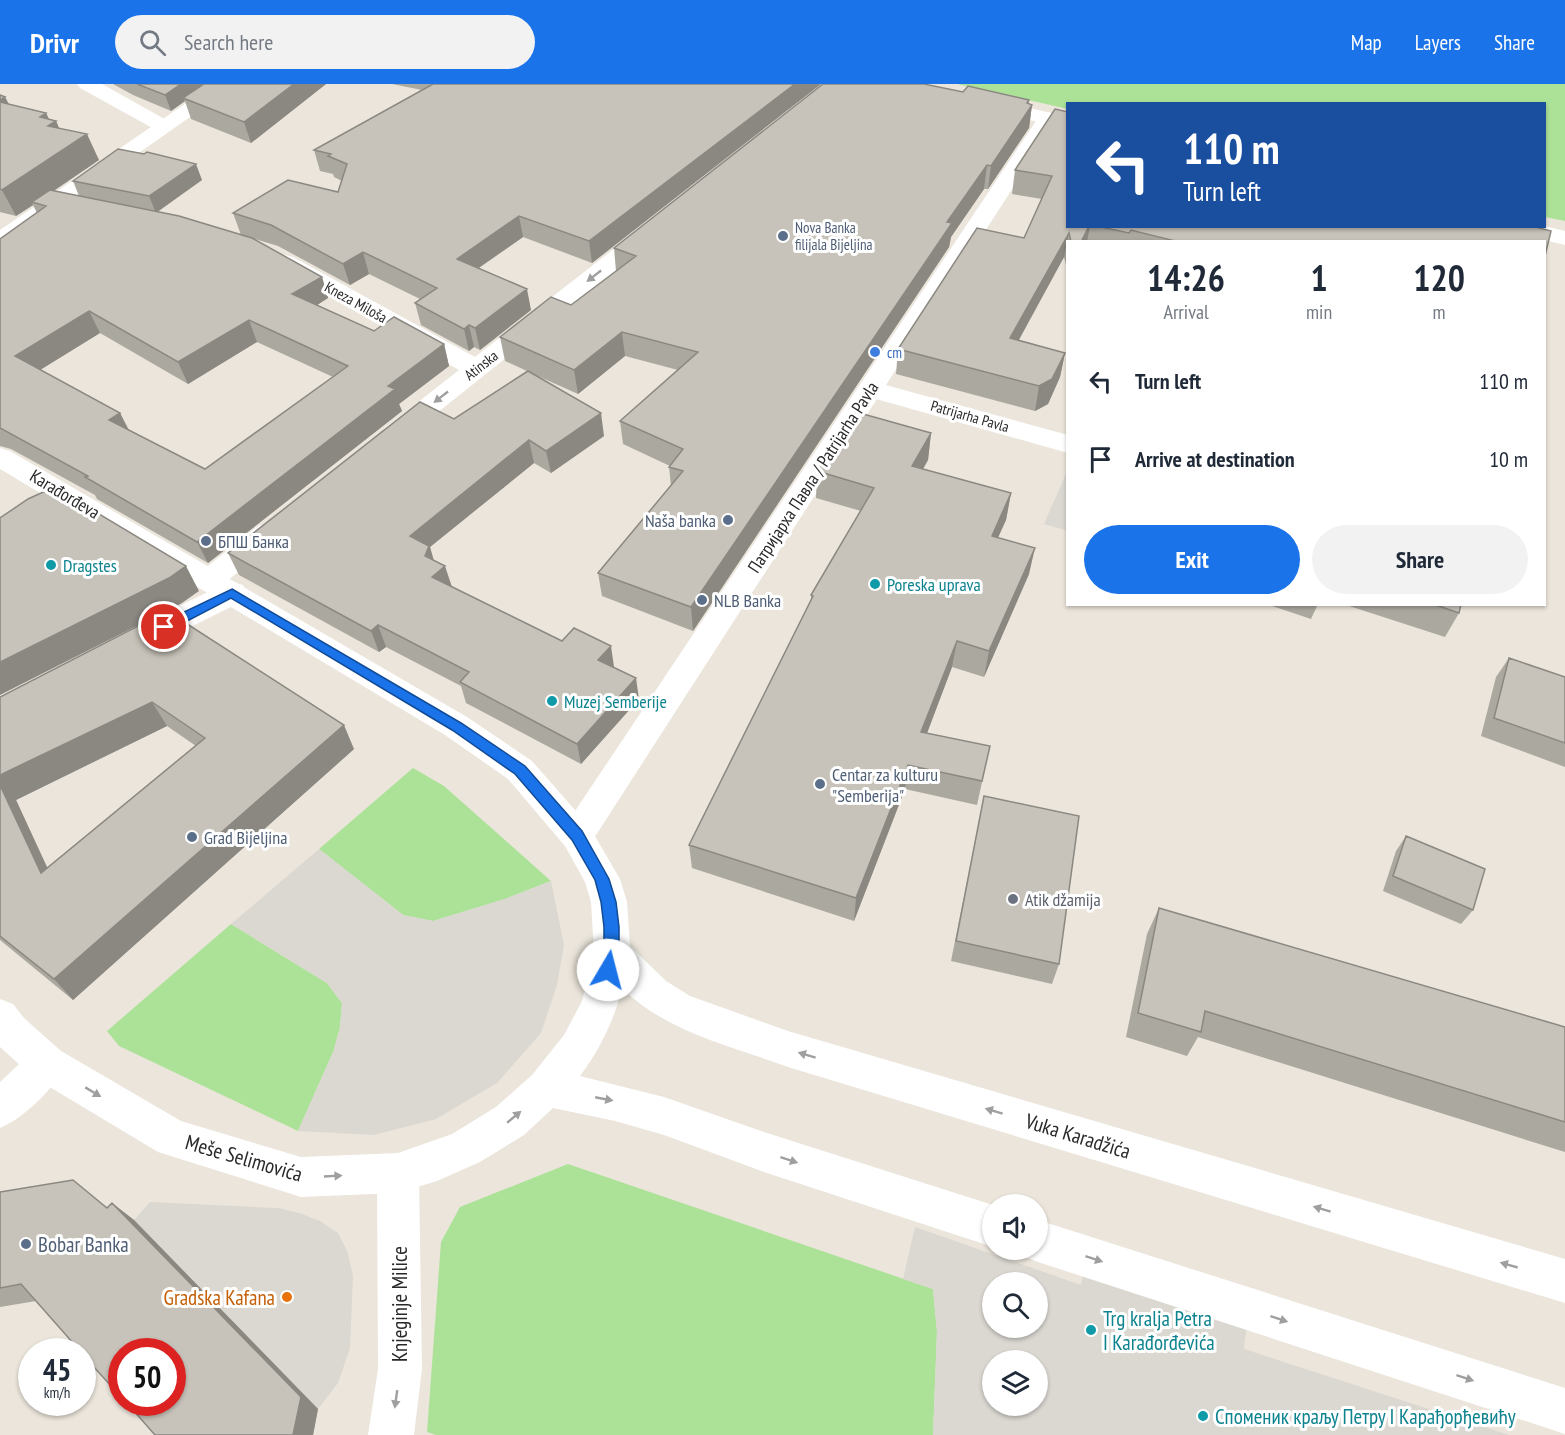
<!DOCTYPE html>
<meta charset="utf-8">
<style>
:root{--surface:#fff;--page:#f2f2f3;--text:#1f2937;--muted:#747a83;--accent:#1a73e8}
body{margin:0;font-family:"PT Sans Narrow",sans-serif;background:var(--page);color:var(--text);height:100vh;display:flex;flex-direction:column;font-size:22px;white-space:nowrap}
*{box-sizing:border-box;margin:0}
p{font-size:20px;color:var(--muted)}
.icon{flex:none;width:33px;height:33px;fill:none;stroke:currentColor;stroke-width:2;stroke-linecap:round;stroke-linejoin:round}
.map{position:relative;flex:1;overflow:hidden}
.side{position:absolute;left:1066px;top:156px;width:480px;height:366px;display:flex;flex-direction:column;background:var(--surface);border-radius:0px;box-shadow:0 2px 4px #0004}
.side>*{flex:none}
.hud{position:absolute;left:1066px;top:18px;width:480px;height:126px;border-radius:0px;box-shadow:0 2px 4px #0004;background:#1a4fa0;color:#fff;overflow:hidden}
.buttons{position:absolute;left:982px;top:1110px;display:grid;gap:12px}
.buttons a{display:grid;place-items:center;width:66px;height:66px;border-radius:50%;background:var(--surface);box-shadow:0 2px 4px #0004;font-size:30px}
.speed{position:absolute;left:18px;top:1254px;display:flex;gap:12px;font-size:30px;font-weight:700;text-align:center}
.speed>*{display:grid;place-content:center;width:78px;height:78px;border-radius:50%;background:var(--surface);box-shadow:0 2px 4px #0004;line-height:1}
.speed small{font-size:15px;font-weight:400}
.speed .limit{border:9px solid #d22;background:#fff;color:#111}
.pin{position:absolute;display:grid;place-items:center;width:51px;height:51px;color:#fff;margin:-26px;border:3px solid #fff;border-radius:50%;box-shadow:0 2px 6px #0007}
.me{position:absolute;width:66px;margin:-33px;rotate:8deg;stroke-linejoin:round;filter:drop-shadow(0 0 4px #0008)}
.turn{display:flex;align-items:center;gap:21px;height:126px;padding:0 18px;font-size:27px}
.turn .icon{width:78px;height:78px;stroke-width:2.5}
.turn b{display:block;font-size:42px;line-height:51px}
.eta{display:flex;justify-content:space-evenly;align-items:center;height:102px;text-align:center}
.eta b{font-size:36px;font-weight:700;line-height:42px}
.button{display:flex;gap:12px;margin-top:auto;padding:12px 18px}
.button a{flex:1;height:69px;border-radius:36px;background:var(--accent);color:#fff;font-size:24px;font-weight:700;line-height:69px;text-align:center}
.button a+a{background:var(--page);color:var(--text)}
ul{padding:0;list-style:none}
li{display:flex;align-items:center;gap:18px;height:78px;padding:0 18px}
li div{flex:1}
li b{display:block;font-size:22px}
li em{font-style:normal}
header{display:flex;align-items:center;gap:36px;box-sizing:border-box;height:84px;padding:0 30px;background:var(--accent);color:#fff}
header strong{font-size:28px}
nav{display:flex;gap:33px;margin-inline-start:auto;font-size:21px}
.search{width:420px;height:54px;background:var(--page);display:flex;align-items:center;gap:15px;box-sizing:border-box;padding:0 21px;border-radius:33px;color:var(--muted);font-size:22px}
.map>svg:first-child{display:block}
.green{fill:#ace298}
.plaza{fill:#dbd8d2;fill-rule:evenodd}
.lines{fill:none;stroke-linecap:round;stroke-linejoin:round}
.pedestrian{fill:#fff;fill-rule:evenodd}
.minor{fill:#fff;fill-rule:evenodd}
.tertiary{fill:#fff;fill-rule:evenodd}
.secondary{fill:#fff;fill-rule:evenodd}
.wall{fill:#aba8a0;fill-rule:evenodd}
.shaded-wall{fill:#8b8882}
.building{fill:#c7c3ba;stroke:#8b8882;stroke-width:1.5;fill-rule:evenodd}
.oneway{fill:#9f9f9f}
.route{fill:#1a73e8;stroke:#114b97;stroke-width:1.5}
.service-dot{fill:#5c6f8a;stroke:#fff;stroke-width:2}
.shop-dot{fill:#3f7fe0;stroke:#fff;stroke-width:2}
.culture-dot{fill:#0f9aa8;stroke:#fff;stroke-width:2}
.worship-dot{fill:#6b7280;stroke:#fff;stroke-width:2}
.food-dot{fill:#e8710a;stroke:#fff;stroke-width:2}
.labels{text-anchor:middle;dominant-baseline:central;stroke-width:6;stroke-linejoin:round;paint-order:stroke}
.far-service-label{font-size:15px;fill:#4e5e75;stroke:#fff;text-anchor:start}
.far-street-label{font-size:15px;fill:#292929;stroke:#fff}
.far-shop-label{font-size:15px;fill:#366cbe;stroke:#fff;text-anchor:start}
.street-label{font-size:18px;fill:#292929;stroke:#fff}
.service-label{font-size:18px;fill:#4e5e75;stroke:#fff;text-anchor:start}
.culture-label{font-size:18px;fill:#0d838f;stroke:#fff;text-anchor:start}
.worship-label{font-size:18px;fill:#5b616d;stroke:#fff;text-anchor:start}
.near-street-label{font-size:21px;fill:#292929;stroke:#fff}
.near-service-label{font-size:21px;fill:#4e5e75;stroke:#fff;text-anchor:start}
.near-food-label{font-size:21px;fill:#c56008;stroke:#fff;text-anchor:end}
.near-culture-label{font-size:21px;fill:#0d838f;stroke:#fff;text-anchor:start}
</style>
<header>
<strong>Drivr</strong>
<div class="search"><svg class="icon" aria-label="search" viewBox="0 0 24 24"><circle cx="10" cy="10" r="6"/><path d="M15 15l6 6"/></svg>Search here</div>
<nav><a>Map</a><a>Layers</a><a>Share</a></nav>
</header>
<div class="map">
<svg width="1565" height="1351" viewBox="0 0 1565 1351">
<rect width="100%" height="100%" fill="#ebe5db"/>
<path class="green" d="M957,0h608v137l-20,-4v-113h-477v5z
M413,684l31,18 107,95 -46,18 -72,22 -30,-6 -84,-66z
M231,840l96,59 15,20 -2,24 -6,23 -36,81 -179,-85 -12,-15z
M568,1080l365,125 4,43 -4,103h-497l-9,-3 14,-190 19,-35z"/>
<path class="plaza" d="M1068,385v62l-24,-7z
M319,765l84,66 30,6 72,-22 46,-18 13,64 -7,40 -16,48 -44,50 -61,36 -62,16 -76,-4 36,-81 6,-23 2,-24 -15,-20 -96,-59z
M150,1118l128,6 21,5 21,8 18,12 10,20 5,23 -3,72 -12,35 -20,26 -184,-189z
M915,1143l166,58 5,-27 162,55 -4,36 265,86h-576l4,-103 -4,-43 -30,-10zM993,1198h45v46h-45zM993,1276h45v46h-45z"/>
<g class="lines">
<path class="pedestrian" d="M1048,28l7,2 3,4 -469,728 -12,4 -12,-4 -4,-10 4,-10 473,-708 3,-4z"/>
<path class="minor" d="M77,0h25l68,38 3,4 -3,4 -7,2 -7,-2 -76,-42z
M891,0h36l141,33v12l-174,-41z
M650,141l8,2 3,5 -3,5 -255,203 -9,3 -9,-3 -4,-6 4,-6 74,-58 -182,-103 -4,-5 4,-5 8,-2 8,2 182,100 167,-130z
M1504,142h41l20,5v14l-58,-14z
M871,297l197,54v18l-206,-58 -4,-6 4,-6z
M268,439l10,3 4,7 -4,7 -56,45 10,-3 11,3 4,8 -4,8 -93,46 -11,3 -11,-3 -4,-8 4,-8 86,-42 -5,2 -10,-4 -5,-7 5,-7 59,-47z
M47,962l14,5 5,13c-10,23 -43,55 -66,64v-46l33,-31z"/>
<path class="tertiary" d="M214,0h23l-229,161 -8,2v-17z
M398,1069l15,6 6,14 3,196 -8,66h-46l10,-66 -1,-196 6,-14z"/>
<path class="secondary" d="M0,364l10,3 457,266 65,44 57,65 31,53 7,23 3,44 36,35 24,15 98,35 777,228v44l-777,-236c-57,-21 -122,-35 -166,-79 -7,31 -23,63 -42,88l84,21 100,35 229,73v42l-229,-75 -100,-37 -49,-14 -62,-13 -29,27 -44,27 -43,19 -39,12 -97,4 -143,-45 -125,-75 -33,-30v-48l13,5 11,14 37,33 120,70 120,36 97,-4 54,-19 44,-27 36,-32 32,-40 18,-34 12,-48 -3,-51 -6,-20 -20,-36 -57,-67 -63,-44 -445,-266z
M1038,1136l527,168v46l-527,-172 -15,-6 -3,-6h18z"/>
</g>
<path class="wall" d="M113,0h213l-75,59 -60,-24 -6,-18 -14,10 -38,-16z
M392,0h429l-229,179 -69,-26 -44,31 52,42 -51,40 -6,-3 -5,4 -48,-26 -6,-22 5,-4 -51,-25 -19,11 -72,-39 -37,-11 -8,-22 105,-21 4,-11 -8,-4 -1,-3 -13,-3 -6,-21 108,-60z
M963,8l66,8 -1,4 4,1 -3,23 -41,61h-4l-33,48 -2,10 -256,384 -91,-35 -4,-23 73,-87 -2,-19 1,-1 -47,-22 -3,-23 58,-51 -53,-14 -47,38 -47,-21 73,63 -53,37 -17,-10 -104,84 3,13 19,27 162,80v1l25,31 -58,65 -115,-61 -5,-17 -75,-39 -7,5 -140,-77 -11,-22 226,-134 73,-48 -22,-10 -5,-24 71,-32 45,-34 -2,-23z
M0,11l5,2 4,7 37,9 3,6 7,2 3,7 40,32 -45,31 25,5 -6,-15 129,-1 -45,31 165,66 6,21 -11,7 57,26 70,13 5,22 -50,38 3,7 -194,152 -111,-64 -2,-4 -84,-46 -11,-3v-207l37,-26 -4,-8 -17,11 -16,-4zM100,249l88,51 69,-42 76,35 -128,92 -76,-39 -9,-17 -80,-43z
M1055,25l13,117h464l13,16h-477v30l-4,-15 -45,83 46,13 -5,24 -12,27 -13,7 -139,-37 2,-25 126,-111 18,-39 -30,-5 3,-24z
M931,349l-3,27 -5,9 88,24 -5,27 -8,17 31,37 -45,103 -32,-10 -25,66 63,13 -13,59 -72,-16 -51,132 -162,-53 -3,-23 122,-245v-5l50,-84 -45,-13 1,-27z
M1266,520h52l-7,15z
M1343,520h118l-2,9 -14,24z
M167,527l187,138 -281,251 -73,-60v-243zM167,642l29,20 -149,122 -31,-68z
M1509,574l56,19v90l-84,-31 15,-59z
M984,712l75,168 -7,20 -101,-23z
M1406,752l67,74 -12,14 -78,-33 13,-40z
M1159,824l406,119v125l-367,-115 -11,19 -61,-19 21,-103z
M0,1108l108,15 4,-4 22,17 184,189 -5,26h-158l-119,-134 -36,6z"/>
<path class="shaded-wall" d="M181,0h29l-27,14 2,3 -14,10 -6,-16z
M294,0h32l-75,59 -7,-21z
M795,0h26l-229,179 -3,-22z
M5,13l13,26 -18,-17v-6z
M1029,16l-2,13 5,-8 -3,23 -41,61 3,-23z
M46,29l5,11 5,-3 11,26 20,-13 12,26 -64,43 -3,-1 1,3 -17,11 -14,-26 38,-73z
M196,80l6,16 -46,33 -7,-17z
M987,81l-3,24 -33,48 -2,10 -256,384 -2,-24 256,-385z
M519,132l4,21 -62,43 -4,-21z
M1090,142l-3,16h-6z
M1069,149l-5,24 -58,106 4,-25z
M363,168l6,22 -19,11 -7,-21z
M322,193l6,21 -28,18 -8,-22z
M527,205l4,21 -51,40 -5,-22z
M89,227l11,22 -73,45 -12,-22z
M249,236l8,22 -69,42 -10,-22z
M469,241l5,22 -5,4 -5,-22z
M622,248l3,24 -47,38 -4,-24z
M444,260l5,22 -50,38 3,7 -194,152 -11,-21 191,-156z
M1065,269l-5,24 -12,27 -13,7 4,-25z
M120,329l11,22 -22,-15z
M601,329l3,23 -53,37 -5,-22z
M931,349l-3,27 -19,33 3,-27z
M529,356l5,23 -104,84 6,21 -26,-32z
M1011,409l-5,27 -19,42 5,-26z
M1035,464l-6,26 -45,103 5,-26z
M186,482l13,25 -17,12 -182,92v-33z
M445,482l7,21 -20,-10z
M378,541l8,22 -7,5 -8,-21z
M957,557l-5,26 -34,90 3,-25z
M611,562l3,21 -13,14 -3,-21z
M636,594l3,21 -58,65 -4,-20z
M152,618l15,24 -151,74 44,95 -19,-22 -41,-88v-10z
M344,641l10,24 -281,251 -19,-21z
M908,681l-3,24 -51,132 2,-23z
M112,1119l22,17 184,189 -5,26h-20z"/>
<path class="building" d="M137,0h44l-16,11z
M204,0h90l-50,38 -61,-24z
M433,0h362l-206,157 -70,-25 -62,43 70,30 -52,39 -6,-3 -5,4 -49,-26 22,-15 -74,-36 -20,12 -72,-39 -38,-12 55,-33 50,12 9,-28 -19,-8 3,-2 -17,-4z
M823,0h101l39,8 5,-6 61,14 -2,3 5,2 -41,61 -4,-1 -40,57 5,1 -261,384 -93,-34 85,-102 -14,-4 14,-18 -63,-28 78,-69 -76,-20 -48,38 -74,-33 51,-40 20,8 65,-49 -22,-8z
M0,11l5,2 -5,3z
M0,18l46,11 -6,4 16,4 -8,5 39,8 -85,56 -2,-1z
M1055,25l13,3v114h21l-8,16h-10l-2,-9 -59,105 55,15 -13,26 -13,7 -141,-37 79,-121 47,10 28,-62 -37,-6z
M118,65l26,5 3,-2 49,12 -47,32 -76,-15z
M50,106l129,26 73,22 70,39 -30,17 82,37 20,-14 50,27 -56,42 7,3 -198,153 -112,-65 3,-1 -88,-48v-189l46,-33 -14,-4zM89,227l89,51 71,-42 99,46 -143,103 -96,-49 11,-7 -105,-57z
M1096,142h436l19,5 -6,25v-14h-366l-48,-12 -2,3z
M528,287l73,42 -55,38 -17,-11 -119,96 19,10 -4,10 20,10 -13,11 130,64 12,-13 37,18 -13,14 38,18 -59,66 -117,-62 9,-10 -91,-47 -7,6 -143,-78 192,-151 34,17z
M856,328l75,21 -19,33 99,27 -19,43 43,12 -46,103 -32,-10 -36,91 69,14 -8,35 -74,-16 -52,133 -167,-53 124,-249 -2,-1 63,-107 -57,-17z
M54,403l132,79 -17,12 -169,84v-144l28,-19z
M1433,520h28l-2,9z
M167,527l177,114 -290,254 -54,-43v-151l41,88 164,-135 -53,-36 -152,73v-78z
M1509,574l56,19v66l-71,-25z
M984,712l95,20 -20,148 -103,-23z
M1406,752l79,33 -12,41 -80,-34z
M1159,824l406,119v95l-360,-111 -4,21 -63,-19z
M73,1096l34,28 5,-5 189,194 -8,38h-138l-29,-33h46v-50h-50v46l-40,-44v-2h-1l-60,-68 -21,4v-96z"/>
<defs><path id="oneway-solid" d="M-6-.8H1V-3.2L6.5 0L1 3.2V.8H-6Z" transform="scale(1.5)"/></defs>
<g class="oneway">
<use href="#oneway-solid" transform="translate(594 192) rotate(142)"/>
<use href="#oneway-solid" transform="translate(441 313) rotate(142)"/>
<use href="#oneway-solid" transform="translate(807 971) rotate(-163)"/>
<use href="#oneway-solid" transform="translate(93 1008) rotate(31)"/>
<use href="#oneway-solid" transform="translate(604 1015) rotate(11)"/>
<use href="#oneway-solid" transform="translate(994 1027) rotate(-163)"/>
<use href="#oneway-solid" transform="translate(514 1033) rotate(-40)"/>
<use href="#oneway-solid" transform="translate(789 1076) rotate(18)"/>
<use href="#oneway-solid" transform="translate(333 1092) rotate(-3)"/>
<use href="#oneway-solid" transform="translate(1322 1125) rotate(-163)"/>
<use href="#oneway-solid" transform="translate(1094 1175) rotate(18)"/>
<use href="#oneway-solid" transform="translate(1509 1181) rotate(-164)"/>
<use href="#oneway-solid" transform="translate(1279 1235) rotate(18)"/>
<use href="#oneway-solid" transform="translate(1465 1294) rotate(18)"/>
<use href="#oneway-solid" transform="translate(396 1315) rotate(98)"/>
</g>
<path class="route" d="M232,505l229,134 64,43 57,65 27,48 7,23 3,25v26l-6,21 -5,2 -6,-2 -2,-4 4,-17v-26l-3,-25 -6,-22 -23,-40 -57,-66 -63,-44 -221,-132 -63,33 -4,1 -6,-5 1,-3z"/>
<g class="service-dot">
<circle cx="783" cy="152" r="6"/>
<circle cx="728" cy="436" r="6"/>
<circle cx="206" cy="457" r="6"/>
<circle cx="702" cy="516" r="6"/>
<circle cx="820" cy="700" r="6"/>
<circle cx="192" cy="753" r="6"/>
<circle cx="26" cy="1160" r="6"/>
</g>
<circle class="shop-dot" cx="875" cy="268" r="6"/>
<g class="culture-dot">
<circle cx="51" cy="481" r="6"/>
<circle cx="875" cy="500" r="6"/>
<circle cx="552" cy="617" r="6"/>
<circle cx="1091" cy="1246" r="6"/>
<circle cx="1203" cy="1332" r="6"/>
</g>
<circle class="worship-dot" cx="1013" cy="815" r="6"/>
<circle class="food-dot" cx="287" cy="1213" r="6"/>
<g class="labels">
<g class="far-service-label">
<text x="795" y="143">Nova Banka<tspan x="795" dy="17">filijala Bijeljina</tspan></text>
</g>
<g class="far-street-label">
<text transform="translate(356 218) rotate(29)">Kneza Miloša</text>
<text transform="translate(481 281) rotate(-38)">Atinska</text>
<text transform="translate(970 332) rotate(16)">Patrijarha Pavla</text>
</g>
<g class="far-shop-label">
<text x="887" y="268">cm</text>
</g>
<g class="street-label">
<text transform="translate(813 393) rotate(-57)">Патријарха Павла / Patrijarha Pavla</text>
<text transform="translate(65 410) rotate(31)">Karađorđeva</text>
</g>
<g class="service-label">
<text x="716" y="436" text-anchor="end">Naša banka</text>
<text x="218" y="457">БПШ Банка</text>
<text x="714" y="516">NLB Banka</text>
<text x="832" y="690">Centar za kulturu<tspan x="832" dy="21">"Semberija"</tspan></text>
<text x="204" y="753">Grad Bijeljina</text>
</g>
<g class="culture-label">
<text x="63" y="481">Dragstes</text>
<text x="887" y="500">Poreska uprava</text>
<text x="564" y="617">Muzej Semberije</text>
</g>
<g class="worship-label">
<text x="1025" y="815">Atik džamija</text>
</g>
<g class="near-street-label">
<text transform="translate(1078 1052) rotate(17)">Vuka Karadžića</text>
<text transform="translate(244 1074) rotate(16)">Meše Selimovića</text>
<text transform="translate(399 1220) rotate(-90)">Knjeginje Milice</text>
</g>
<g class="near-service-label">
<text x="38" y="1160">Bobar Banka</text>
</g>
<g class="near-food-label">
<text x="275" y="1213">Gradska Kafana</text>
</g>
<g class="near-culture-label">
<text x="1103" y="1234">Trg kralja Petra<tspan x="1103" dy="24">I Karađorđevića</tspan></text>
<text x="1215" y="1332">Споменик краљу Петру I Карађорђевићу</text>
</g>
</g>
</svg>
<div class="buttons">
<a><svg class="icon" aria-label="sound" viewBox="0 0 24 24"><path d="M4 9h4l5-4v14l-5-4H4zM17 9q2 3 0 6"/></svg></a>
<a><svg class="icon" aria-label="search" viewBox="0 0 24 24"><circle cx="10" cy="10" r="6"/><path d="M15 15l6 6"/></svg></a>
<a><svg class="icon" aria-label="layers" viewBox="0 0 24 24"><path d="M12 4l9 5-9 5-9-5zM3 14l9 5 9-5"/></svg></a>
</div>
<div class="speed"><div>45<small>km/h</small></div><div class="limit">50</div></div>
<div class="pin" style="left:164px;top:543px;background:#d93025"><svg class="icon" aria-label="arrive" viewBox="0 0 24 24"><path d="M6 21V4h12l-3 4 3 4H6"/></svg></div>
<svg class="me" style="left:608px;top:886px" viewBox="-20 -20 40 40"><circle r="19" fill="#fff"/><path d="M0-13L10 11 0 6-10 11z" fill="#1a73e8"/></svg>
<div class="hud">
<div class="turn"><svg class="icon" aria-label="left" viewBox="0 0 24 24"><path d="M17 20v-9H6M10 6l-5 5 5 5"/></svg><div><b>110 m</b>Turn left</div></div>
</div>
<section class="side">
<div class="eta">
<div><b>14:26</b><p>Arrival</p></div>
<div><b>1</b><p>min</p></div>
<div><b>120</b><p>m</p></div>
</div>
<ul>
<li><svg class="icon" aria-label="left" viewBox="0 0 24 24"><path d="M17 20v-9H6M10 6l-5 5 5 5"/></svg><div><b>Turn left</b></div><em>110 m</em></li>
<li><svg class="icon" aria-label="arrive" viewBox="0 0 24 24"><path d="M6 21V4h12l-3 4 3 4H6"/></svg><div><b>Arrive at destination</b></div><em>10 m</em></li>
</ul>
<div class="button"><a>Exit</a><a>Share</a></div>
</section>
</div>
